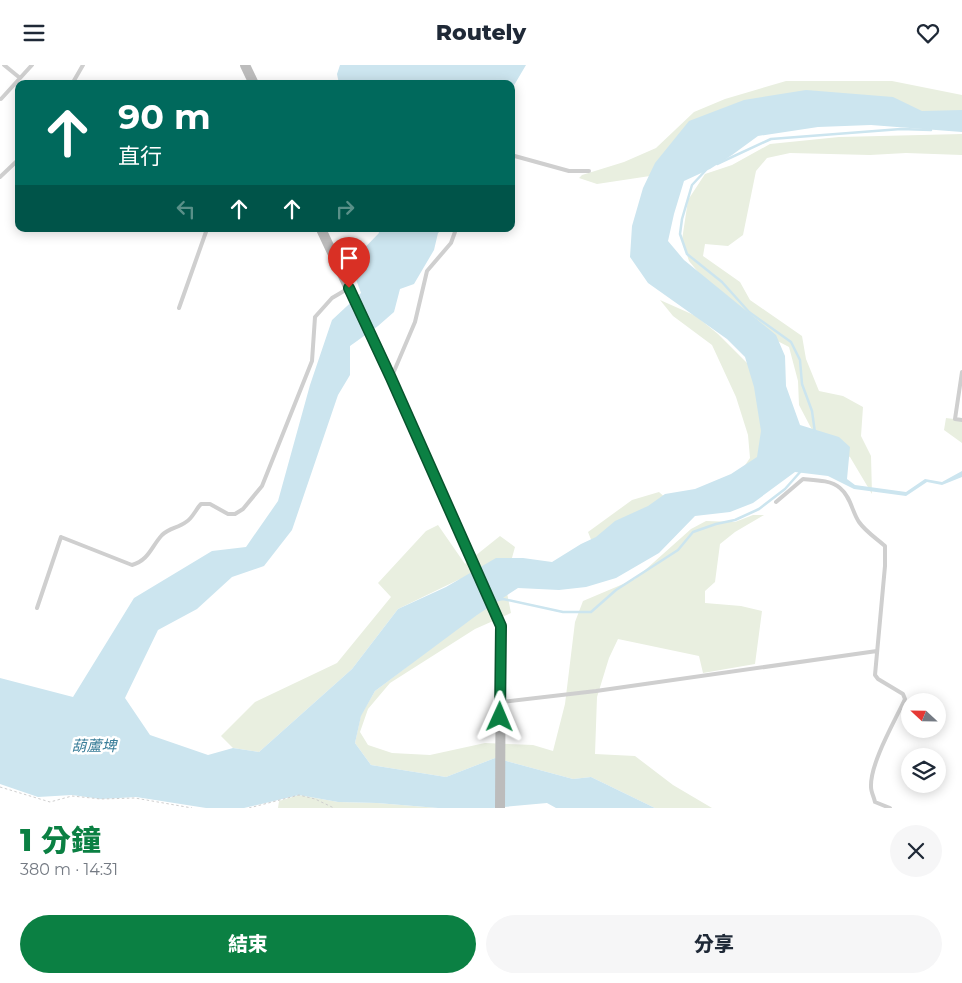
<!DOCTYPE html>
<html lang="zh-TW">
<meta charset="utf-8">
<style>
:root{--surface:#fff;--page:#f6f6f7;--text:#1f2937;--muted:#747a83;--accent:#0b8043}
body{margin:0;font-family:Montserrat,"Noto Sans TC",sans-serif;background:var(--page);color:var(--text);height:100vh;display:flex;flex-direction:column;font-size:19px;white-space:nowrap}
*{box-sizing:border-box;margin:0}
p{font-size:16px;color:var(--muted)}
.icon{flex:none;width:28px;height:28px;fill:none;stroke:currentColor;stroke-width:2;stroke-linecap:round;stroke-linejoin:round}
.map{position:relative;height:743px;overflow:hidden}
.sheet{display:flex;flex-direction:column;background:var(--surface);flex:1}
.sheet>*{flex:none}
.hud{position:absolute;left:15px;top:15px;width:500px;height:152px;border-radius:10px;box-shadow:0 2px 12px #0003;background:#00695c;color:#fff;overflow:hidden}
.needle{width:32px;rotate:292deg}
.fabs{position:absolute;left:901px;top:628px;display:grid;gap:10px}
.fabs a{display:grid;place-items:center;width:45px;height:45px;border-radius:50%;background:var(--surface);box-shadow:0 2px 12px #0003;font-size:25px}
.pin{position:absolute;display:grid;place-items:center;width:42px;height:42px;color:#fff;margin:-51px -21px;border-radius:50% 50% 50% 0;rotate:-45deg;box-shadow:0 0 5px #0007}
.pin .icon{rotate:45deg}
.me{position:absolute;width:55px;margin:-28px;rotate:1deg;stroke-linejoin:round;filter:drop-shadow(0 0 4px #0008)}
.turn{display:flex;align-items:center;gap:18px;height:105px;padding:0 20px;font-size:22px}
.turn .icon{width:65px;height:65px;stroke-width:2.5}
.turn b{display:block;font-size:35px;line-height:42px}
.lanes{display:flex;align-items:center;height:48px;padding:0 20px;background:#0003;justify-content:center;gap:25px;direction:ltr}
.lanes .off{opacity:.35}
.round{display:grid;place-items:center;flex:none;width:52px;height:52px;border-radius:26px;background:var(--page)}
.summary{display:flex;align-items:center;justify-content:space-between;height:85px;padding:0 20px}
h1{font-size:30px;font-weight:800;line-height:38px;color:var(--accent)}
.cta{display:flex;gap:10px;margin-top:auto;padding:10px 20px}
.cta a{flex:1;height:58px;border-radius:30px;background:var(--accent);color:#fff;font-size:20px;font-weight:800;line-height:58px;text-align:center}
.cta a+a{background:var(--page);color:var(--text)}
header{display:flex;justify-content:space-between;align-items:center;height:65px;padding:0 20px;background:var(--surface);font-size:22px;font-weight:800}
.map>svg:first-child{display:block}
.green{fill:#e9efe0}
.water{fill:#cce5ef}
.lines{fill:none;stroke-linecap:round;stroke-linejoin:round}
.stream{stroke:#cce5ef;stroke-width:2.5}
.path{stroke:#cfcfcf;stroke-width:1;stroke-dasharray:2.5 2.5;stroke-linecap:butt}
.lane{stroke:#cfcfcf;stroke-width:4}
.secondary{stroke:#bcbcbc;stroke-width:10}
.route-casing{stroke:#07532c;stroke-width:12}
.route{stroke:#0b8043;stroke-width:9}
.labels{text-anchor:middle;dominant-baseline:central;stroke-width:5;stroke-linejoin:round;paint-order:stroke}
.water-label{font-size:15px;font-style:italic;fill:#3a7e99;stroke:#fff}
</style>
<header><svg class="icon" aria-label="menu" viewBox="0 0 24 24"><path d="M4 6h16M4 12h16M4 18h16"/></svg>Routely<svg class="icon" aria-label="heart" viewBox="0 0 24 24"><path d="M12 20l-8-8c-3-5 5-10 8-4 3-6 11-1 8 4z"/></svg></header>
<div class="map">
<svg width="962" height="743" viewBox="0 0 962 743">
<rect width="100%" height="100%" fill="#fff"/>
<path class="green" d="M786,16h106l70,14v21l-145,-5 -167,65 -53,8 -18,-6 3,-3 42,-13 32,-14 38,-36 31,-13z
M962,69v21l-56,-2 -36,2 -80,-2 -23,5 -11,13 -13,64 -15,11 -23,-2 -2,12 37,26 10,18 52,36 4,23 13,32 24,5 20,11 -2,29 10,20 1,38 -22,-37 -28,-11 -12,-20 -11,-21 -1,-24 -9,-34 -23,-12 -58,-51 -19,-23 -7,-21 6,-40 17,-26 27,-9 38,-21 69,-7z
M660,235l36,16 22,18 40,40 6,87 -25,13 11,-16 -2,-23 -12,-38 -24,-52 -39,-29z
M946,353l16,2v23l-18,-13z
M659,427l9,8 -76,42 -4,-10 44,-32z
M753,450h11l-29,17 -15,12 -5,38 -10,9v12l36,3 21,5 -7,53 -52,9 -4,-17 -81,-17 -9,19 -12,39 -2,57 40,2 38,29 39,23h-57l-64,-31 -18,2 -78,-21 -49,19 -75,-12 -16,-22 6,-28 14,-24 33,-25 52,-87 -62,30 -46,60 -93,83 -26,-4 -12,-12 34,-34 82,-39 54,-66 -13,-14 48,-52 12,-6 27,39 35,-28 15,11 -10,36 6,30 -36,16 -85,54 -22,26 -8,23 8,13 24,8 38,2 55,-12 48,2 20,6 12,-47 10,-82 8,-21 52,-22 56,-50 15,-8 29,1z
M299,730l39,7 39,1 61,5h-160l1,-7z"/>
<path class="water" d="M340,0h186l-13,22v21l-2,10v-34h-172l-2,-10z
M806,25l87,7 29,14 40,-1v22l-91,-7 -53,2 -60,9 -26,19 -22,14 -26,12 -10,33 -6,27 16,19 92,75 9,21 1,30 14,39 39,12 11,10 -3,32 8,6 51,7 19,-13 17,3 20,-11v6l-20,8 -15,-3 -21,14 -52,-7 -26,-13 -33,-4 -42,31 -23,9 -35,4 -36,37 -43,25 -30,9 -27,3 -41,-2 -41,27 -102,76 -14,25 -6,27 16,22 75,12 49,-19 78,21 18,-2 64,31h-99l-9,-5 -54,5h-55l-61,-5 -39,-1 -39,-7 -55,13h-38l-70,-11 -35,2 -29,-4 -34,2 -38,-13v-106l73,19 61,-99 78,-47 34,-4 32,-46 32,-116 22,-65 29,-27 -11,-30 29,-30 -1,-4h65l-5,4 -4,17 -20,34 -14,5 -6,23 -16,14 -28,20v29l-12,20 -46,135 -28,36 -32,11 -35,32 -39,21 -33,68 25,37 58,20 25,-7 26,4 93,-83 46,-60 48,-22 50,-29h27l29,4 29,-18 15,-7 19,-16 33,-15 17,-12 30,-5 36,-15 26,-17 4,-26 -7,-44 -9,-30 -18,-18 -79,-56 -18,-26 2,-31 11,-38 12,-25 34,-42 55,-21z"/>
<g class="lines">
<path class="stream" d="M717,99l54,-25 130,-10 30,1
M706,105l-14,15 -10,34 -2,15 7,20 35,28 27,30 42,30 9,18 2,24 10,27 3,22
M498,535l5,-1 60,13h28l25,-22 62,-40 15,-18 23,-8 19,-4 24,-11 26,-20 16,-18"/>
<path class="path" d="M0,722l50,15 22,-6 29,3 34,-1 57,10
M249,743l50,-13 16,4 19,9"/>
<path class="lane" d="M4,0l16,13
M72,19l11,-19
M1,34l31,-34
M511,90l58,16h20
M0,112l19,-18
M179,243l28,-79
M962,307l-7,47 7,1
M392,311l23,-54 12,-51 24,-28 5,-14
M776,437l27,-23c11,1 28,1 37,9 11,9 12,24 19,34 7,10 17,16 26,24v20l-10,109 3,4 25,15 2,5c-10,22 -35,64 -34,88 0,5 3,10 4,15l15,6
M37,543l24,-71 71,28c17,-5 19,-18 30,-30 7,-7 16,-7 24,-13 6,-3 10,-13 15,-18h9l18,10h7l8,-5 19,-23 50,-125 3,-44 17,-19 17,-10
M501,637l95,-11 281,-40"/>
<path class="secondary" d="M245,0l9,19
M321,164l70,149 110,248 -1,182"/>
</g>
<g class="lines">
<defs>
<path id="route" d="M349,223l42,90 110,248 -1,91"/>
</defs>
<use href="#route" class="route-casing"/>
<use href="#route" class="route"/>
</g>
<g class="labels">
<g class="water-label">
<text x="94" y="680">葫蘆埤</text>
</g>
</g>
</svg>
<div class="fabs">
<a><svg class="needle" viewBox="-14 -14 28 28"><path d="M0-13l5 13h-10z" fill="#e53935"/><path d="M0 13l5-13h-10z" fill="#747a83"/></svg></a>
<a><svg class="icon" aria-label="layers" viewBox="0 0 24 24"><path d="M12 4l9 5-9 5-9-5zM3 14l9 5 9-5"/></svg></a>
</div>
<div class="pin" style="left:349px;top:223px;background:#d93025"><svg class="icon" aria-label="arrive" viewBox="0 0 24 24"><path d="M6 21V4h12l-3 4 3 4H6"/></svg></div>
<svg class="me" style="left:500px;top:652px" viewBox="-20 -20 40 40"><path d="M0-17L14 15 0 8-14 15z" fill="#0b8043" stroke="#fff" stroke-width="4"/></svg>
<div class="hud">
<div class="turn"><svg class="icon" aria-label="ahead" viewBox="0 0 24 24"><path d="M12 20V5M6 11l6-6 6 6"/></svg><div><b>90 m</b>直行</div></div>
<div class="lanes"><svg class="icon off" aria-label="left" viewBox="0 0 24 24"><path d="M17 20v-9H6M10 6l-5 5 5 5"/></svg><svg class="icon" aria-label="ahead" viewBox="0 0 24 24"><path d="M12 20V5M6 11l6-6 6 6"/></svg><svg class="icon" aria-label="ahead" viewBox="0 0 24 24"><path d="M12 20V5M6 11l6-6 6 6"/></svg><svg class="icon off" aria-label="right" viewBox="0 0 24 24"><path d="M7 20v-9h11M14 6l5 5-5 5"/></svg></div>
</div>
</div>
<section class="sheet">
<div class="summary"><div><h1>1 分鐘</h1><p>380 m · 14:31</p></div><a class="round"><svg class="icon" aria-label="close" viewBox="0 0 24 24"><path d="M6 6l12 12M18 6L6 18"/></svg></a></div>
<div class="cta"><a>結束</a><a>分享</a></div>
</section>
